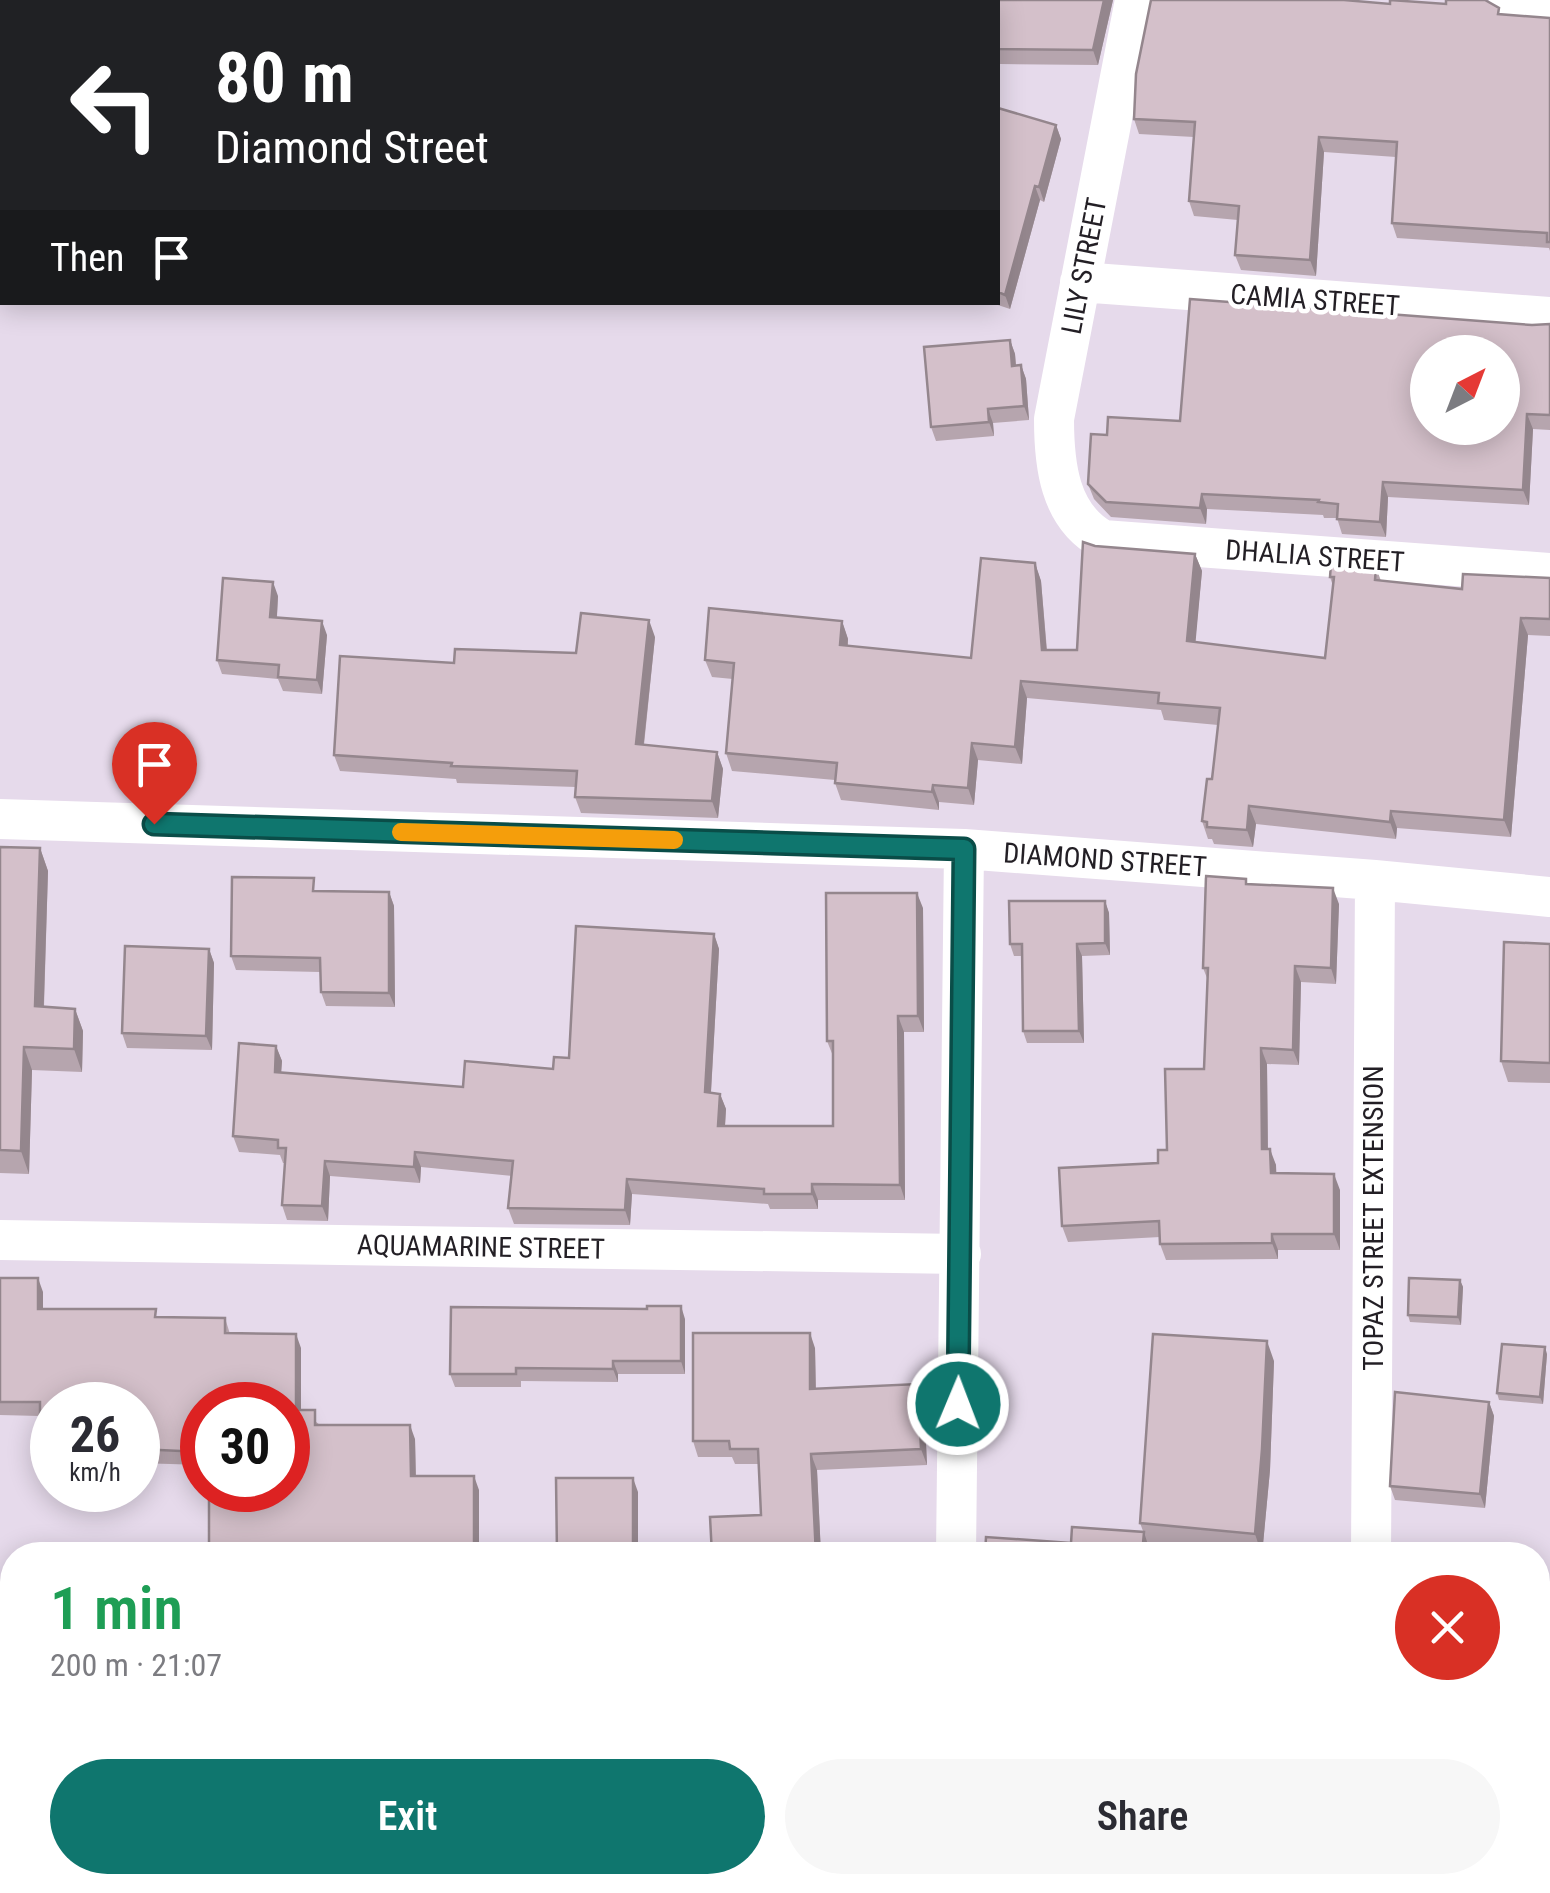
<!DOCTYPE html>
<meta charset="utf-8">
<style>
:root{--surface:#fff;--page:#f7f7f7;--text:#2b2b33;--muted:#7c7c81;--accent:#0f766e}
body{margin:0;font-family:"Roboto Condensed",sans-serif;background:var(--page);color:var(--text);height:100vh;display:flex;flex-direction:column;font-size:38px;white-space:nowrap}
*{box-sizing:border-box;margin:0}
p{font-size:32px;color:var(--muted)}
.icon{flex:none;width:55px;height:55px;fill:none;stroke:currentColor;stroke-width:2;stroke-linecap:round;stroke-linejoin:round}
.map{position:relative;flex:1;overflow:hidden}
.drawer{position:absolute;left:0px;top:1542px;width:1550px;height:352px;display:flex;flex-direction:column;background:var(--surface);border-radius:40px 40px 0 0;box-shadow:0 5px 25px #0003}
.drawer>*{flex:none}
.guide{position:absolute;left:0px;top:0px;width:1000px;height:305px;box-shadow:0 5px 25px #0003;background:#202124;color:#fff;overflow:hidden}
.needle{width:65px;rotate:42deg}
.fabs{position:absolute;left:1410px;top:335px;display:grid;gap:20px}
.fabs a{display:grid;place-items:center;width:110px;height:110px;border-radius:50%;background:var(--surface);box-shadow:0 5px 25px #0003;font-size:50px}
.speed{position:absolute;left:30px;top:1382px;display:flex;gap:20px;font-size:50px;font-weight:700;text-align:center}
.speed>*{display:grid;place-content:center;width:130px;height:130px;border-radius:50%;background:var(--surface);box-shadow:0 5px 25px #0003;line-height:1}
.speed small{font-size:25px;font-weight:400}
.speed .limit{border:15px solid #d22;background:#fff;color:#111}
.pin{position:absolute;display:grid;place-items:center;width:85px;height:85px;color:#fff;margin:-102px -42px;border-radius:50% 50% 50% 0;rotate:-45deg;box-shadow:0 0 10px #0007}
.pin .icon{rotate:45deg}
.me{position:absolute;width:110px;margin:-55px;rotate:1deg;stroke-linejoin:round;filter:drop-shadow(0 0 8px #0008)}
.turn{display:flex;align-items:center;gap:35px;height:210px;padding:0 50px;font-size:45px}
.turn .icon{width:130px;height:130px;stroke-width:2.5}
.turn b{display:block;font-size:70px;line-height:85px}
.then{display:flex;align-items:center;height:95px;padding:0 50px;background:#0003;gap:20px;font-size:38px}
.round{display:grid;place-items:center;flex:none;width:105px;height:105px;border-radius:52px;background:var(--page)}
.summary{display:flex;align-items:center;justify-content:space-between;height:170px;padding:0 50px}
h1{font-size:60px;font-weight:600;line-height:75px;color:#1e9e55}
.primary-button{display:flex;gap:20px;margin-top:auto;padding:20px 50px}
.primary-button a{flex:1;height:115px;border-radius:60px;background:var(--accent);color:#fff;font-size:40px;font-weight:600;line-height:115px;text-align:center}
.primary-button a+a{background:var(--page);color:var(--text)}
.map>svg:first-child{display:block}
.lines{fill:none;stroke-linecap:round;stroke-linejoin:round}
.street{stroke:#fff;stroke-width:40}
.wall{fill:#b6a5ae}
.shaded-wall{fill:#94868d}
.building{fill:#d4c0ca;stroke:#94868d;stroke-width:2.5;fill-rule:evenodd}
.route-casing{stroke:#0a4d48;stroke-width:25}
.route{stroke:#0f766e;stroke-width:18}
.slow{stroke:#f59e0b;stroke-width:18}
.labels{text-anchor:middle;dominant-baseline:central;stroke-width:9;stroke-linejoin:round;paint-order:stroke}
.street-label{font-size:28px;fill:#231f25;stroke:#fff}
</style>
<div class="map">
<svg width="1550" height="1893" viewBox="0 0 1550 1893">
<rect width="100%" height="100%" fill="#e6daeb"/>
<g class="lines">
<path class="street" d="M1135,0l-81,419c0,45 5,97 49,121l447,33
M1509,0l41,7
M1080,282l470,35
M0,819l964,30 411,31 175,17
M0,1240l961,14
M956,1555l8,-706
M1371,1555l4,-675
M0,1674h12
M1371,1882v11
M950,1893v-11"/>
</g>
<path class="wall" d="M0,0h669v2h-667v62h-2z
M869,0h244l-15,65 -98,-1 -2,-8v-54z
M1501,14l49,4v233l-1,-3 -152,-10 -5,-15 4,-66 -72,-5 -8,124 -75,-6 -6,-15 3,-35 -44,-4 -5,-15 5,-64 -55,-3 -5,-15z
M998,108l58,17 5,14 -17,63 -4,-2 -30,109 -21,-7h9z
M1550,324v106l-17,-1 -4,76 -141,-8 -2,40 -44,-3 -5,-16h-13l-1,-3 -116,-6 -1,15 -95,-7 -17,-18 -6,-15 19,-49 73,-14 352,-96z
M1010,340l5,14 1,12 5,-1 5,14 3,41 -36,3 1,13 -58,5 -5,-14z
M1095,546l100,8 7,17 -7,71 130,16 8,-72 -3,-9 46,-10 5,14 81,8 88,-11v58l-22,-1 -17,202 -114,-9 -1,11 -140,-15 -3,23 -39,-3 -2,-5h-4l-6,-18 10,-42 6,-54 -54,-5 -3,-10 -134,-12 -5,66 -44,-4 -4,45 -35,-3v8l-98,-10 -6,-17v-3l-103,-9 -6,-18 7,-74 -21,-2 -7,-17 137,-39 6,18v7l123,12 64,-95 6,18 6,69h30z
M278,596l-1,21 50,18 -5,59 -39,-3 -5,-12 -56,-5 -5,-14z
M655,637l-11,108 73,7 6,17 -5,49 -137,-5 -6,-16 1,-10 -119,-4 -1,-4 -116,-8 -6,-16 120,-92 122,-10z
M0,847l40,1 8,23 -4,136 31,2 8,22 -1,41 -50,-2 -3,104 -29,-1z
M1248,884l91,20 -3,80 -35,-2 -2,83 -32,-1 1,85 8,16v8l64,17v60h-62v9l-112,1 -6,-16v-7l-92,5 -6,-16 96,-63 9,-13 37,-81 3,-91 -4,-10z
M389,892l5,14 1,101 -69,-1 -5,-14 -1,-20 -84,-2 -5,-14z
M1105,901l4,12 1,42 -28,1 2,87h-57l-4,-12v-75h-9l-4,-12z
M923,908l1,124h-20l1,168h-87v9h-48l-2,-5 -136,-10 -2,31 -116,-1 -6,-16 4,-32 -91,-9 -1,16 -90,-7 -2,45 -41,-1 -5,-15 3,-42h-2l-3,-8 -41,-3 -6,-16 43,-90 6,15 -1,12 182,14 90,-18 16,-11 145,-124 5,15 -8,144 9,1 6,15 -1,17h108v-70l-6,-15z
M1550,944v139l-42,-1 -7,-21z
M209,949l5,14 -2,87 -85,-2 -5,-15z
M0,1278l43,14v17l115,8 67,1 5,16 71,14v62l19,15 95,14 1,37 63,14v65h-270l79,-65 -86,-85v60l-64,-2v-58h-86v28h-7l-5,-17 -40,-1z
M1460,1280l3,7 -2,38 -51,-3 -2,-7z
M685,1319v55h-67v8l-97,-1v6h-66l-5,-13z
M815,1348l1,41 102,-5 6,16 3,65 -110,5 4,85h-109l49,-40 -2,-51h-24l-3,-7h-34l-5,-16z
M1547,1354l-4,50 -44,-4 -2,-7z
M1274,1361l-4,109 -8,85 -114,-11 -77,-1 72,-12 -3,-8z
M1489,1402l5,14 -9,92 -90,-8 -5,-14z
M1538,1692l12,1v90l-12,-2z
M12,1882h303v4l-44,-1v8h-271z"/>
<path class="shaded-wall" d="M1104,0h9l-15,65 -5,-15z
M0,4l2,12v39l-2,-7z
M1056,125l5,14 -17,63 -5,-15z
M1319,137l5,15 -8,124 -6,-16z
M1035,186l5,14 -30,109 -5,-14z
M1010,340l5,14 2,26 -5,-14z
M1021,365l5,14 3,41 -5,-14z
M988,409l5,14 1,13 -5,-14z
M1527,414l6,15 -4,76 -6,-15z
M1383,482l5,15 -2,40 -6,-15z
M1202,494l5,15 -1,15 -6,-16z
M1195,554l7,17 -8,88 -7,-18z
M1035,563l6,18 7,86 -6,-17z
M273,582l5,14 -2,35 -6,-14z
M1521,618l7,17 -17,202 -7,-17z
M649,620l6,17 -13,123 -6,-16z
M322,621l5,14 -5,59 -5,-14z
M842,621l6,18 -2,23 -6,-17z
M1021,681l6,17 -5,66 -7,-17z
M972,743l6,17 -4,45 -6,-17z
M717,752l6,17 -5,49 -6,-17z
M933,785l6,17v8l-7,-18z
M1249,806l7,18 -3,23 -6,-17z
M1391,811l6,17 -1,11 -6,-17z
M40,848l8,23 -5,158 -8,-23z
M1333,888l6,16 -3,80 -5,-16z
M389,892l5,14 1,101 -6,-14z
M917,893l6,15 1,124 -6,-16z
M1105,901l4,12 1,42 -5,-12z
M714,934l5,15 -9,159 -5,-16z
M1077,944l5,12 2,87 -5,-12z
M209,949l5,14 -2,87 -6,-14z
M1295,966l6,16 -2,83 -6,-15z
M75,1009l8,22 -1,41 -8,-23z
M898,1016l6,16 1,168 -5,-15z
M276,1046l6,15 -2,27 -5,-16z
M24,1047l8,23 -3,104 -8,-23z
M1261,1048l6,16 1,101 -6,-16z
M720,1094l6,15 -2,32 -6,-15z
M1270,1149l6,16 1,23 -6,-15z
M415,1152l6,15 -1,16 -6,-16z
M325,1161l5,15 -2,45 -6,-15z
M1334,1174l6,16v60l-6,-16z
M627,1179l5,15 -2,31 -5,-15z
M812,1184l6,16v9l-6,-15z
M1272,1234l6,16v9l-6,-16z
M38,1278l5,14v30l-5,-13z
M1460,1280l3,7 -2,38 -3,-8z
M681,1306l4,13v55l-4,-13z
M810,1333l5,15 1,57 -6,-16z
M296,1334l5,14v76l-5,-14z
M1267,1341l7,20 -4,109 -8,85 -7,-21z
M1545,1347l2,7 -4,50 -3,-7z
M613,1361l5,13v8l-5,-13z
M918,1384l6,16 3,65 -6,-16z
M1489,1402l5,14 -9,92 -5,-14z
M410,1425l5,14 1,51 -5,-14z
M811,1454l6,16 4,85h-5z
M474,1476l5,14v65h-5z
M633,1478l5,14v63h-5z
M1144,1532l4,13v10h-6z
M1545,1871l5,14v8h-3z
M266,1882h4l1,11h-5z
M629,1882h2l2,11h-4z
M817,1882h8v11h-8z
M1129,1882h5v11h-6z
M1305,1882h5v11h-5z"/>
<path class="building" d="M66,0h601v2h-601z
M869,0h235l-11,50 -95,-1v-47h-129z
M1151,0h193l46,4v-4l56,4v-4h39l14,8 -1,6 52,4v224h-3v-9l-155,-10 5,-81 -78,-5 -9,123 -75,-5 4,-49 -50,-5 6,-79 -61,-3 2,-45z
M998,108l58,17 -17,62 -4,-1 -30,109 -7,-3z
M1190,299l342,26 18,-1v91l-23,-1 -4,76 -140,-8 -3,40 -43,-3 1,-15 -20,-2 1,-2 -117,-6 -2,14 -94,-6 -18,-18 3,-50 16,1 1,-18 72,4zM1428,352h74v76h-74z
M1010,340l2,26 9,-1 3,41 -36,3 1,13 -58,5 -7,-80z
M1083,542l12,4 100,8 -8,87 138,17 9,-81h-4l1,-13 45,3 -1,13 87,9 1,-15 87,4v41l-29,-1 -17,202 -113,-9 -1,11 -141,-16 -2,24 -40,-3v-5l-5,-1 5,-42h5l8,-71 -62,-5 1,-10 -138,-12 -6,66 -43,-4 -4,45 -35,-3 -1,7 -97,-9 2,-20 -111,-10 8,-90 -29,-3 4,-52 133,13 -2,24 131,13 10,-100 54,5 7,87h35z
M223,578l50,4 -3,35 52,4 -5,59 -39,-3 1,-12 -62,-5z
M581,613l68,7 -13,124 81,8 -5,49 -137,-4 2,-26 -126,-5 1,-3 -118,-8 6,-99 114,7 1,-14 121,4z
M0,847l40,1 -5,158 40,3 -1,40 -50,-2 -3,104 -21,-1z
M1206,876l40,3v5l87,4 -2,80 -36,-2 -2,84 -32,-2 1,101h8l1,24 63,1v60h-62v9l-112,1 -1,-23 -97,5 -3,-58 99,-5v-13h9l-2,-81h39l4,-101h-5z
M232,877l82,1 -1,13 76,1v101l-68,-1 -1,-34 -89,-2z
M826,893h91l1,123h-20l2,169 -88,-1v10h-48v-5l-137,-10 -2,31 -117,-2 5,-47 -98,-9 -1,15 -89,-6 -3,45 -40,-1 4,-57h-8v-8l-45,-4 6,-93 37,3 -1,26 188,15 2,-26 88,8 1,-12 15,1 7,-132 138,8 -9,158 15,2 -2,32h115v-85h-6z
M1009,901h96v42l-28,1 2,87h-56l-1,-87h-12z
M1504,942l46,2v119l-49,-2z
M125,946l84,3 -3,87 -84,-3z
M0,1278h38v31h118l-1,8 70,1v15l71,1v76h19v15h95l1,51h63v79h-265v-65h79v-85h-86v47l-64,-3v-44h-86v14h-12v-17h-40z
M1409,1278l51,2 -2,37 -50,-2z
M647,1306h34v55h-68v8l-97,-1v6h-66l1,-67 196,2z
M693,1333h117v56l108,-5 3,65 -110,5 5,101h-104l-2,-38 51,-2 -3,-66h-28l-1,-8h-36z
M1153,1334l114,7 -5,108 -7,85 -115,-11z
M1502,1344l43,3 -5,50 -43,-4z
M1395,1392l94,10 -9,92 -90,-8z
M556,1478h77v77h-76z
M1072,1527l72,5 -2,23h-157l1,-18 85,6z
M1538,1692l12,1v73l-12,-2z
M0,1703h12v179h254v11h-266z
M1545,1871l2,22h-93l-1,-11h85v-10z
M435,1882h194v11h-194z
M734,1882h83v11h-83z
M1018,1882h111l-1,11h-110z
M1227,1882h78v11h-78z"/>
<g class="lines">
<defs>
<path id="route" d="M154,824l810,25 -6,555"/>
</defs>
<use href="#route" class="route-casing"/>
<use href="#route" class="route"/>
<path class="slow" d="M401,832l273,8"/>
</g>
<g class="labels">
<g class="street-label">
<text transform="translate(1084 266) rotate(-79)">LILY STREET</text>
<text transform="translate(1315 300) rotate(4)">CAMIA STREET</text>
<text transform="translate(1315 556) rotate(4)">DHALIA STREET</text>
<text transform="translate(1105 860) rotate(4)">DIAMOND STREET</text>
<text transform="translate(1373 1218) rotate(-90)">TOPAZ STREET EXTENSION</text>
<text transform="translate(481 1247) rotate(1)">AQUAMARINE STREET</text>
</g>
</g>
</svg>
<div class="fabs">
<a><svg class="needle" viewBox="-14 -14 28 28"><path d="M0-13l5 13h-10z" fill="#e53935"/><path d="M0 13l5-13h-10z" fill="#7c7c81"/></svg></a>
</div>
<div class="speed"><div>26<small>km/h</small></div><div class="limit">30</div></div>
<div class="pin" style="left:154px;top:824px;background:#d93025"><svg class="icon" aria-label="arrive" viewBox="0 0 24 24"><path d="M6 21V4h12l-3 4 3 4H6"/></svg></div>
<svg class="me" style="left:958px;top:1404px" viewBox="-20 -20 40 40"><circle r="17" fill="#0f766e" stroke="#fff" stroke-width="3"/><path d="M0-11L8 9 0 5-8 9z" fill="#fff"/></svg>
<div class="guide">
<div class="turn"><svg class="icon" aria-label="left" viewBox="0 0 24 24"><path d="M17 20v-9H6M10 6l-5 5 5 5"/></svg><div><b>80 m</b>Diamond Street</div></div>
<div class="then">Then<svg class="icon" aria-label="arrive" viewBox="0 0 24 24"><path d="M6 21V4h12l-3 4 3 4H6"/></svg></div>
</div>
<section class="drawer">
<div class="summary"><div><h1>1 min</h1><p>200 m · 21:07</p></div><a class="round" style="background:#d93025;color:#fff"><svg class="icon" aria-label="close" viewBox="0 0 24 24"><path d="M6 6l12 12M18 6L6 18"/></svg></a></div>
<div class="primary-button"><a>Exit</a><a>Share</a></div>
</section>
</div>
